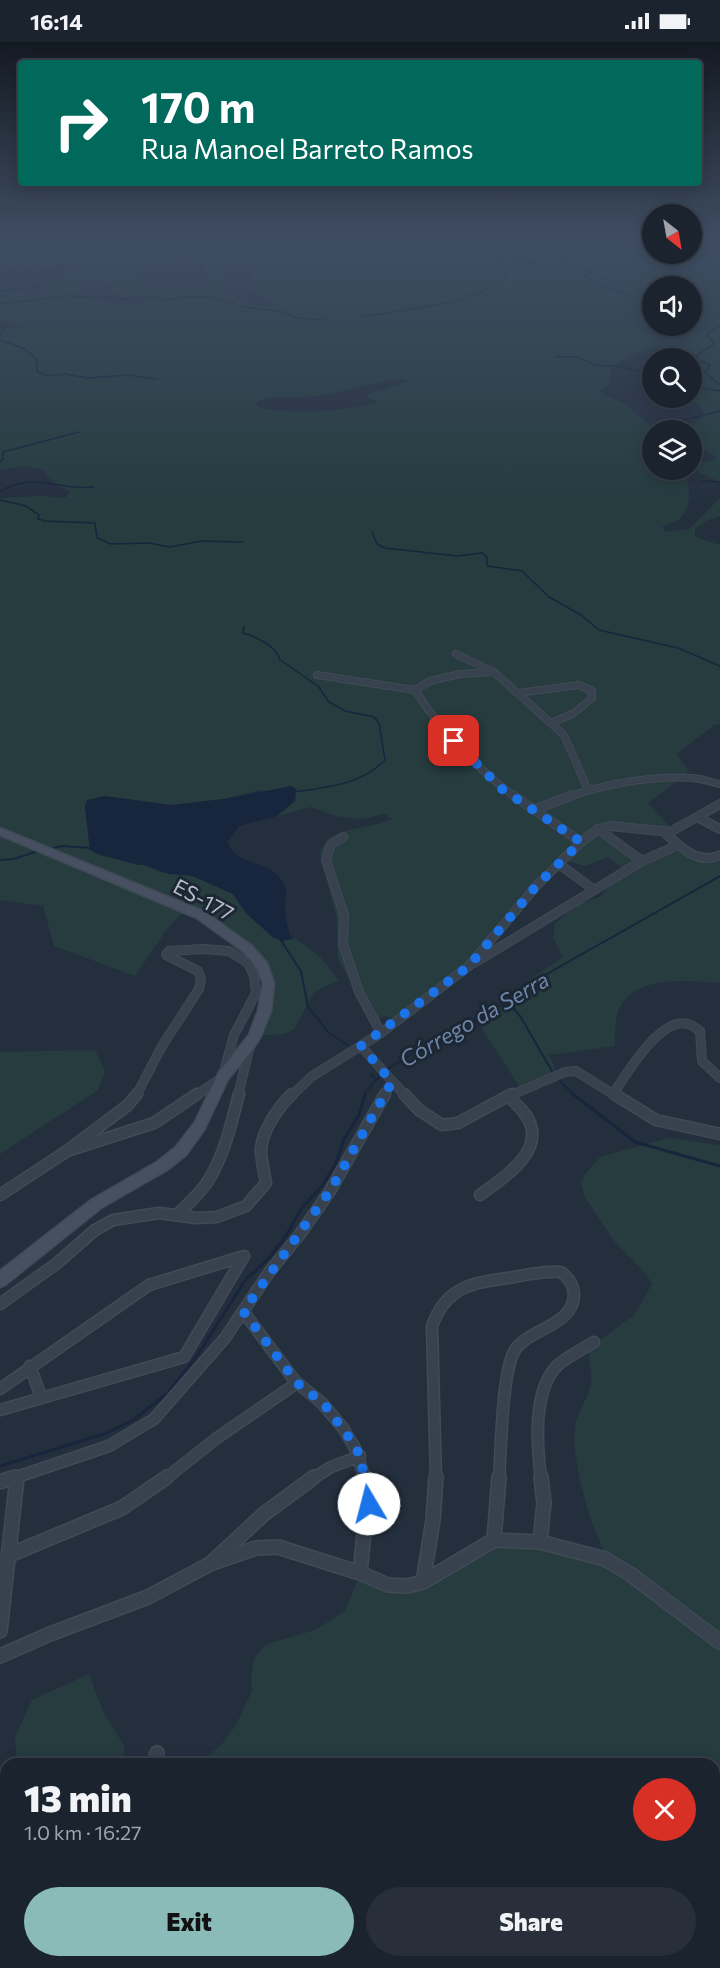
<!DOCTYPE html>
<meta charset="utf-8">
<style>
:root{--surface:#1b232e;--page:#282f3a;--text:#f1f3f6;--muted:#a0a4aa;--line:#39404a;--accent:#8bbbb9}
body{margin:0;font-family:Commissioner,sans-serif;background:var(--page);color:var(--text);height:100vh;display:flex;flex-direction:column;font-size:22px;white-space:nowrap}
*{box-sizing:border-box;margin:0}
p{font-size:20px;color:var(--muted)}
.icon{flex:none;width:33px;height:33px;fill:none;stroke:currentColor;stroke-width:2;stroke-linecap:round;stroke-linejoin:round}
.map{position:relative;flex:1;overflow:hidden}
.sheet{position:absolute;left:0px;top:1716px;width:720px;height:210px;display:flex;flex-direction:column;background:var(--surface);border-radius:18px 18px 0 0;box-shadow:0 3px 15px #0003,0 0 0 2px var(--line)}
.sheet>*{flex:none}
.hud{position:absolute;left:18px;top:18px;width:684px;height:126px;border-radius:6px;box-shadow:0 3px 15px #0003,0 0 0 2px var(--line);background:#00695c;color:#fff;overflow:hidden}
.needle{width:39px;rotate:149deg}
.tools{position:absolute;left:642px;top:162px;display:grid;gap:12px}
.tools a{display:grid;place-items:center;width:60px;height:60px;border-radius:50%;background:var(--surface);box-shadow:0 3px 15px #0003,0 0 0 2px var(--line);font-size:30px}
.pin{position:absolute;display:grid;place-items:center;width:51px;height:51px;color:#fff;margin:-26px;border-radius:12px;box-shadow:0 3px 9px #0006}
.me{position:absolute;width:66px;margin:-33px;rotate:352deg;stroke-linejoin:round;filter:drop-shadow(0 0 4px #0008)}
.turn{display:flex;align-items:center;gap:21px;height:126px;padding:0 24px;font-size:27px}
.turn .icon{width:78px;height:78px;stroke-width:2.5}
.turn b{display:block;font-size:42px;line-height:51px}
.round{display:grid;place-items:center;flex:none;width:63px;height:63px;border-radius:32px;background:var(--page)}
.summary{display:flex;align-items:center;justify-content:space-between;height:102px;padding:0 24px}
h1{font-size:36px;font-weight:800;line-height:45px}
.action{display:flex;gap:12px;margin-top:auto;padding:12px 24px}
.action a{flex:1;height:69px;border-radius:36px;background:var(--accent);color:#111;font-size:24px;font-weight:800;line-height:69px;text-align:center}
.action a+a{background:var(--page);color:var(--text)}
.status{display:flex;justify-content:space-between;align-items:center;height:42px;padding:0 30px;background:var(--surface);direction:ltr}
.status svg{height:16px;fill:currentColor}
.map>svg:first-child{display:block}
.green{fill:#263c3f;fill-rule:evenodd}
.water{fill:#17263c}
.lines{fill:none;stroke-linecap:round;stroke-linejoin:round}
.stream-far2{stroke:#17263c;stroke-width:1.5}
.stream-far1{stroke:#17263c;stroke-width:2}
.stream{stroke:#17263c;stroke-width:3}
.street-far3-casing{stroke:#414a57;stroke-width:8}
.street-far2-casing{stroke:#414a57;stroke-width:10}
.street-far1-casing{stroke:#414a57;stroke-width:13}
.street-casing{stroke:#414a57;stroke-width:16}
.secondary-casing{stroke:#414a57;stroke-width:3}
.street-far3{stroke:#38414e;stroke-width:6}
.street-far2{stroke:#38414e;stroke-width:8}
.street-far1{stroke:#38414e;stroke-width:10}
.street{stroke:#38414e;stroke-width:13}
.secondary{fill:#465061;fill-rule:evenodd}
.route{stroke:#1a73e8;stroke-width:10;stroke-dasharray:0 18}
.labels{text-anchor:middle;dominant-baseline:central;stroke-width:6;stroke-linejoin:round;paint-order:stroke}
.street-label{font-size:21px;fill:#b4bcc9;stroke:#1d2633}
.water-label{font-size:22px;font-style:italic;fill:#6d86a8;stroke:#1d2633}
</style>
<div class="status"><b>16:14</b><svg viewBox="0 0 49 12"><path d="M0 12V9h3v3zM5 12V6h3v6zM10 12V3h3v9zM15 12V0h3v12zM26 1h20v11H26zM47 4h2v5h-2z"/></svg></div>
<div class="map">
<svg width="720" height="1926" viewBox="0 0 720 1926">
<rect width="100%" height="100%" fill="#242f3e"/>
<path class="green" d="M0,196h652v16h40v-16h28v244l-22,-10 -3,-9 20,-3 1,-3 -24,-14v-13h-10l21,-12 1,-5 -8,-11 -13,-4h9v-40h-39l14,-9 -4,-3c-17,2 -39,11 -52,22l-1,15 -9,8 4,5 20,8 30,26h-3v10l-4,5 4,4v15l-7,2 7,4h32c6,12 8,33 -1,45 -5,7 -14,9 -21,12l4,5 23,-3 31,-31v18l-12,4 -13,9v8l25,8v179l-6,1 -37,29 12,18 -41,31 24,26 -65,-1 -5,7c26,22 48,23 81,14l21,11 16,-8v131c-32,-2 -79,-9 -99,22 -7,11 -6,29 -6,41l-66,9 9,21 -36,15 -46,-72 29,-19 -3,-4 23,-10 1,-4 37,-25 -10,-20 2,-14 26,-20 19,-6 10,-13 17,-12 -19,-15 -23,9 -29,-8 -29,30 -63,78 -71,53 -8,-3 -14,6 -33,-64 -1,-38 -17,-67c11,-29 49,-22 72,-34l-5,-3 1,-3 -26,6 -23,-2 -28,-10 -34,9 18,-16 -35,-10 -36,9 -53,6 -67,-9 -19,10 5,44 10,5 44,10 16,7 32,4 41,18 13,19 28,25 15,2 6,-2 25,19 19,23 -25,12 -20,38 -11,4 -27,2 11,-53 -18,-27 -49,-36 -17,-8 -16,17 -32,47 -81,-30 -11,-40 -43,-6v-402l39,-2 26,2 5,-6 -19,-11 -8,-11 -19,-4 -24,5v-142h24l-24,-10v-32l31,-13 3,1 -19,9 6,3 -1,1 9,2 -2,7 9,-1 6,-7 -4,-5 34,-11 4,-7c-10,-8 -21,1 -32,4 -10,2 -18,-3 -28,-5l-16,7zM190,219l13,2 4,14 -5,8 -26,1 -41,-5 7,-17h27zM240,219l8,1 5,6 -4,20 25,16 9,3c-23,2 -82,-9 -51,-43zM92,236l8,1 23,20 26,1 -15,6 -59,-9zM652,244h40v40h-40zM403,337l8,2 -46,14 13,7c-38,11 -78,11 -117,7l-5,-6c13,-10 34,-4 50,-6 33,-2 64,-16 97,-18z
M95,1008l10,21 -7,19 -98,64v-102z
M669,1096l51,7v823h-687l-1,-6h682v-198h-515l23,-20 14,-19 16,-34 -1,-14 3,-18 9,-12 10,-5 42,-12 26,-16 5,-5 13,-32 48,15 87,-49 42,4 72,12c-16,-28 -40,-105 -32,-137 3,-13 13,-25 15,-38 2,-11 -3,-21 -2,-32l6,-8 40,-30 17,-30 -6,-10 -32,-33 -30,-45 -3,-14 4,-8 15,-17z
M89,1632l14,37 22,36 -3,17h-105l-2,-27 17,-37z"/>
<path class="water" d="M291,744l5,3 -1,12 -18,15 -38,10 -12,16c11,26 45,17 57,42 4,7 1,16 1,23 0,12 3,22 7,32l-10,2 -8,-3 -28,-25 -13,-19 -40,-18 -24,-2 -25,-9h-5l-39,-10 -10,-5 -5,-44 2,-6 17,-4 67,9 53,-6z"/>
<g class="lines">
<path class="stream-far2" d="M551,196l11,1
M473,197l27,9 49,6 58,26 16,2
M222,200l33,-4
M498,215l38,7
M584,229l-2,4 25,13 21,6
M7,249l22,-2 26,-9
M0,250l15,-4 -2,-4 57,-19
M0,262l68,-8 58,3 25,-2 16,3 17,-3h29l32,10 40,5 12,6 28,2
M361,275l93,-15 35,-14v-4l12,-2 6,-6 -6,-8 1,-6 -30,-24
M720,283l-13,9 7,10 -18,12 1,4 13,5 -5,7 15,13
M0,286l4,1 -4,8
M0,298l25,9 12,11v11l11,5 17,-2 23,4 39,-3 30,4
M557,315h20l18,8 29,2 28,9
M692,344l28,5
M668,382l52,-13
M0,420l3,-3v-7l76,-20
M702,439l18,1
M0,449c40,-20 55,0 94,-4
M0,458l26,6 13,9 -1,4 7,2 50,2 2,15 14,6 38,-1 21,4 31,-6 42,1
M372,490l5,12 8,4 72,8 25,-3 5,4v9l35,5 27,26 32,18 18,15 79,18 42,18
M244,584l-1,7c13,4 34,13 37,27l38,26 11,16 16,9 29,6 5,6 6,37c-24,25 -58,27 -90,32"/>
<path class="stream-far1" d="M49,807l13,-3 29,2
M0,818l14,-1 27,-9
M280,897l21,32 7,36 20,25 22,15
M506,958l14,16 32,55
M386,1028l67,-41 38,-17 47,-33 182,-103
M371,1032l4,5
M560,1039l15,15
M365,1054l1,-5 16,-17"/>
<path class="stream" d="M573,1052l62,48 85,24
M0,1424l107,-33 26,-13 35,-27 29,-37 49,-77 22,-20 18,-23 15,-27 21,-23 14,-23 8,-24 15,-24 6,-21"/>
<defs>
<path id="street-far3" d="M456,612l38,18 70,63 24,55
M317,633l98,15 15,-9 30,-7 34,-2
M415,648c27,43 60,77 100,107
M518,651l61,-8 13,6v7l-18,15 -23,10
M569,755c34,-13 87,-22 124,-19 9,1 18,4 27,6"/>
<path id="street-far2" d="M513,753l68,47
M533,768l40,-15
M697,775l23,12
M598,787l44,32
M664,790c16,14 34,34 56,23
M343,795l-12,7 -5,16 18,55 -1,29 16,48 22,41
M559,822l34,25
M474,921l168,-102 36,-16
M361,1004l31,35 -8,15
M392,1039l14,15
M613,1052c13,-19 47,-78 75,-70 4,1 9,5 12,7l2,30 18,17
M136,1054l26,-50 37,-57 2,-10 -3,-8 -32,-16 3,-4 35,-2 25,2 19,12 6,13 2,17 -22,42 -12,43 -27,18
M238,1054l12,-51
M291,1054l20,-19 70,-44 88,-67 68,-81 44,-43 17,-13 13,-3 59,6 50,-28
M509,1054l56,-24 11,-1 40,25"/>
<path id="street-far1" d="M404,1052l15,16 23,15 16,-2 50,-27c9,9 20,18 23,30 9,30 -31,54 -51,69
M614,1052l42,26 64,14
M508,1054l4,-2
M67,1109l61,-46 9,-11
M67,1109l87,-28 43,-29
M0,1153l67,-44
M177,1173c10,-10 21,-20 29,-31 18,-26 25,-60 33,-90
M0,1262l56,-40 39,-34 18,-10 46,-7 37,5 21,-1 29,-11 20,-23c-2,-11 -5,-23 -5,-34 1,-18 18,-43 31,-55
M243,1269l52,70 27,22 21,25 12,20 10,31
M30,1324l11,31
M0,1347l149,-104 95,-29 -60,101 -184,53
M11,1437l98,-33 45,-27 71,-81 45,-67 30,-37 30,-43 55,-97
M165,1437l52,-41 80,-55
M312,1437l19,-12 29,-11
M436,1437l-4,-153c15,-42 43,-43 82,-49 16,-3 31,-6 47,-5 8,6 13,13 13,23 -1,31 -44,33 -59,55 -13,20 -14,100 -16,129
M541,1437c-4,-33 -9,-89 17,-114 10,-9 25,-16 36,-23"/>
<path id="street" d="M0,1440l15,-5
M494,1498l5,-63
M540,1500l4,-39 -3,-26
M0,1521l7,-7 115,-48 45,-31
M211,1521l53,-49 50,-37
M360,1531l7,-69 -2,-27
M423,1540l10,-62 3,-43
M0,1589l17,-153
M0,1614l50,-22 98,-37 62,-33 46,-16 22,-1 82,26 28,12 19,1 16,-4 71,-42 46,2 65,17 25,15 90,68
M154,1722l3,-11
M112,1926l1,-6"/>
<path id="secondary" d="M0,786l205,84 47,34 15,17 7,20 -3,28 -11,27 -9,14 -23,27 -24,51 -18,25 -19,15 -66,38 -96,77 -5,2v-16l91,-71 66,-38 19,-15 19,-25 24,-50 30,-37 9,-24 5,-28 -6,-15 -13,-16 -47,-34 -197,-83z"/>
</defs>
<use href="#street-far3" class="street-far3-casing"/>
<use href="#street-far2" class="street-far2-casing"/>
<use href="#street-far1" class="street-far1-casing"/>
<use href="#street" class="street-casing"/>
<use href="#secondary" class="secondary-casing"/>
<use href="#street-far3" class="street-far3"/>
<use href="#street-far2" class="street-far2"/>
<use href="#street-far1" class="street-far1"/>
<use href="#street" class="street"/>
<use href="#secondary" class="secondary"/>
</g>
<linearGradient id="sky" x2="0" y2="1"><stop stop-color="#141a22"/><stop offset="0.42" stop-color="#3f4d63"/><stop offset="1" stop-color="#3f4d63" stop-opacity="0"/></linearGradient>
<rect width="720" height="466" fill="url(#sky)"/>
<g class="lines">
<path class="route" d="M369,1462l-9,-48 -7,-13 -29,-39 -27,-21 -54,-72 87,-120 62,-109 -31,-36 108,-80 68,-81 44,-43 -79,-53 -48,-48"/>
</g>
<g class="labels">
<g class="street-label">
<text transform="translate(204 857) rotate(28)">ES-177</text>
</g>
<g class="water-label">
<text transform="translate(474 977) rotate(-30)">Córrego da Serra</text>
</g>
</g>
</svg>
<div class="tools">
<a><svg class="needle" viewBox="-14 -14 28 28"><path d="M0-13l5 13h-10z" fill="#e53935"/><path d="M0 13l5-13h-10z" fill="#a0a4aa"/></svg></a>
<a><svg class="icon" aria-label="sound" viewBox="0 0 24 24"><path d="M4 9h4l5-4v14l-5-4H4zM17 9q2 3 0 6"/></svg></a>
<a><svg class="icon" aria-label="search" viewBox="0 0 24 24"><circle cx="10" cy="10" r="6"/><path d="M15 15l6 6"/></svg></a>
<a><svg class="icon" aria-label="layers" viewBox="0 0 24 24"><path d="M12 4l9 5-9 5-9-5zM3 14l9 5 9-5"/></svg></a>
</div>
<div class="pin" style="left:454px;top:699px;background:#d93025"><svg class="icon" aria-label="arrive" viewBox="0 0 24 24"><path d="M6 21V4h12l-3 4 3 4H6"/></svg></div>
<svg class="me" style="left:369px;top:1462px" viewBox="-20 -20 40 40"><circle r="19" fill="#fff"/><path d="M0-13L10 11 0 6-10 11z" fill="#1a73e8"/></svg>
<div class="hud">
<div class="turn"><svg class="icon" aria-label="right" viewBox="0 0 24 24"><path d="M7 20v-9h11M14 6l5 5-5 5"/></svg><div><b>170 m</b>Rua Manoel Barreto Ramos</div></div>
</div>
<section class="sheet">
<div class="summary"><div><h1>13 min</h1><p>1.0 km · 16:27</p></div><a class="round" style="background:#d93025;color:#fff"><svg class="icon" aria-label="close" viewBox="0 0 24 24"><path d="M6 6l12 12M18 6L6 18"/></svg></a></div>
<div class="action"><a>Exit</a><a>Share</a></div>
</section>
</div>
